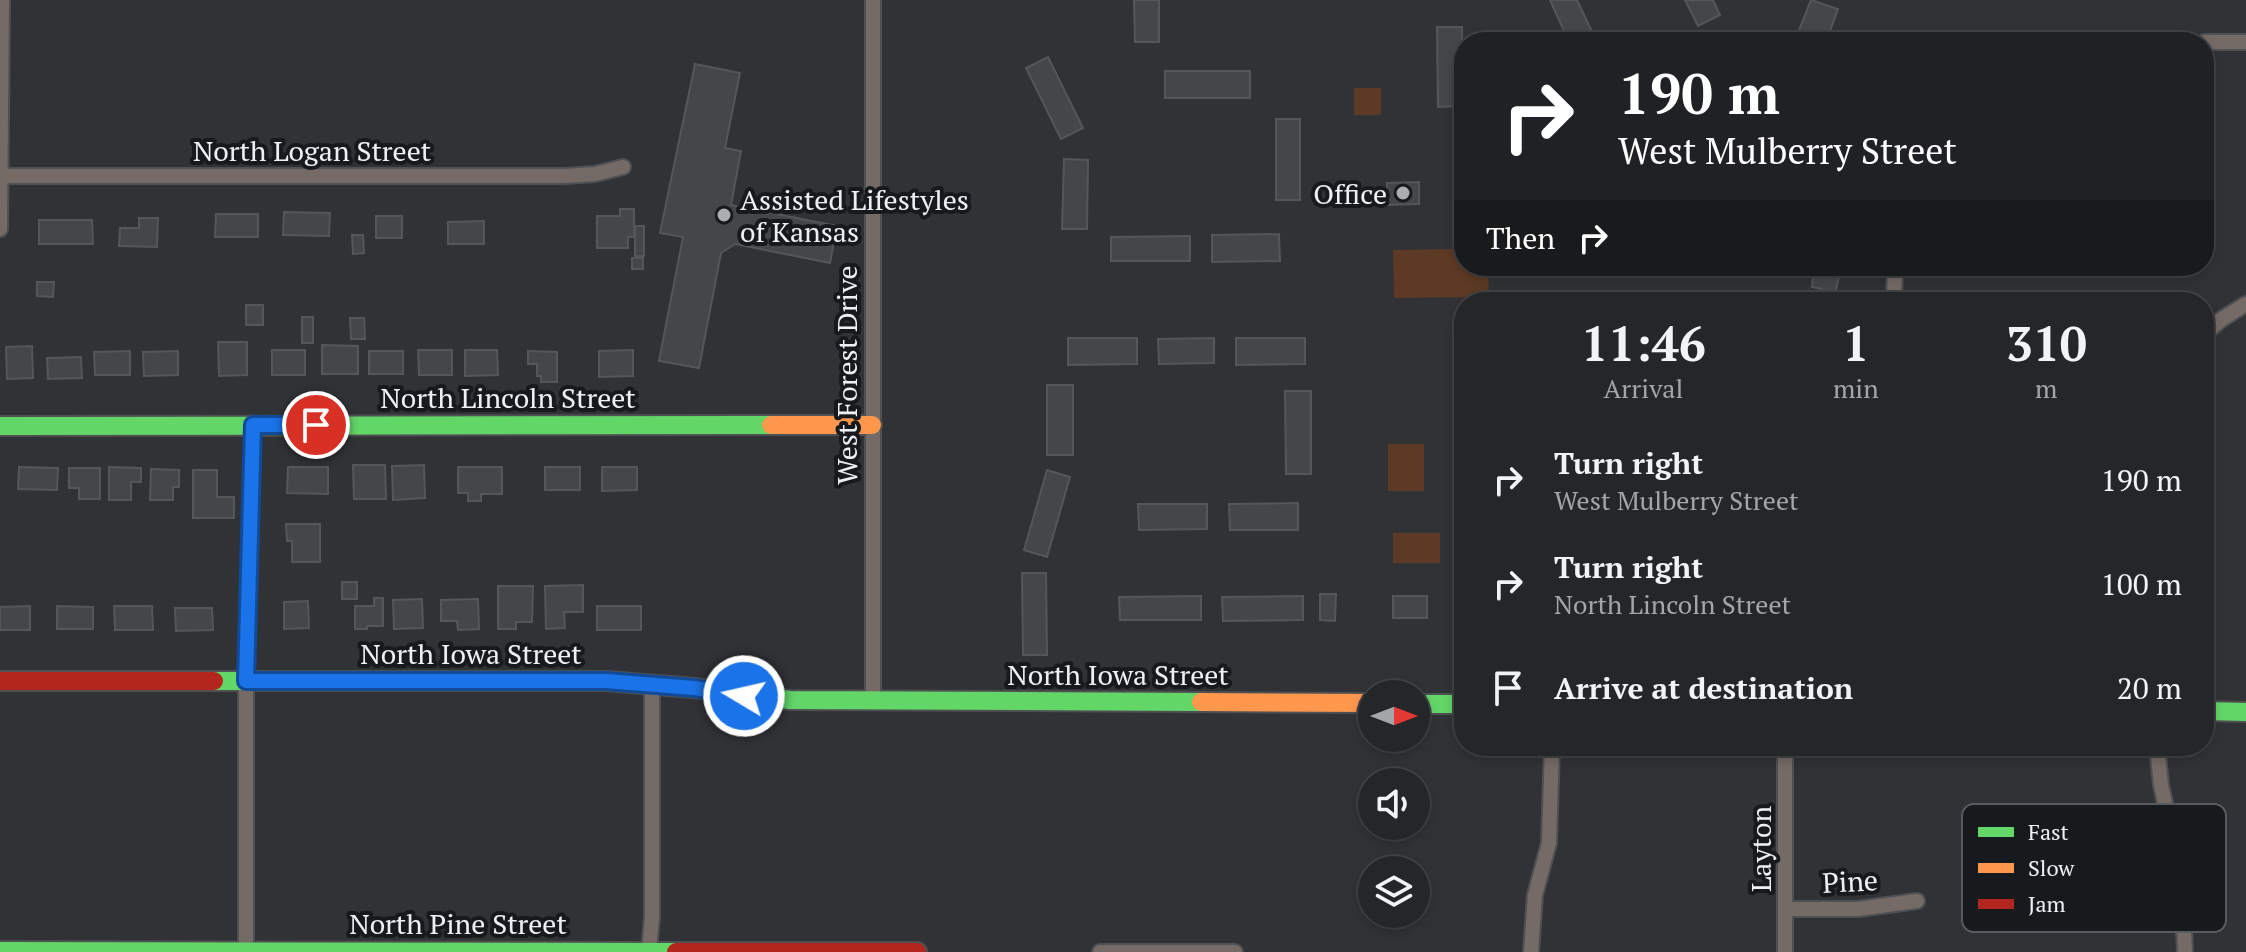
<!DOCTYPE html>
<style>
:root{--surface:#242628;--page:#303234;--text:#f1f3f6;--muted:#a3a5a8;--line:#414345}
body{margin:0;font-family:"PT Serif",serif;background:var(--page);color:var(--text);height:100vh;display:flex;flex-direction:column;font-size:30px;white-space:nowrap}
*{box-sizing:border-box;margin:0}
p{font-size:26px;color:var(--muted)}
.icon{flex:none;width:44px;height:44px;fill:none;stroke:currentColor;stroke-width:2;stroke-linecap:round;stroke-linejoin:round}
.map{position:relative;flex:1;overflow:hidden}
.drawer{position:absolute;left:1454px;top:292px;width:760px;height:464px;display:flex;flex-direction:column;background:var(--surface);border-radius:32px;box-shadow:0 4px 12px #0003,0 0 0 2px var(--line)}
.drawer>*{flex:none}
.hud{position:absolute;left:1454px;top:32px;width:760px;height:244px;border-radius:32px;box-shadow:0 4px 12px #0003,0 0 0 2px var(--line);background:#202124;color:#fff;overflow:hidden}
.needle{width:52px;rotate:90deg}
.buttons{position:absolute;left:1358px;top:680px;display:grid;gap:16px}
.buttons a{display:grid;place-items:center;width:72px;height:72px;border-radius:50%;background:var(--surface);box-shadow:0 4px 12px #0003,0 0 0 2px var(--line);font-size:40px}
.pin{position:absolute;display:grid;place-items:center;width:68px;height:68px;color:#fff;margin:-34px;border:4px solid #fff;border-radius:50%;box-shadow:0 2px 8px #0007}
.me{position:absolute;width:88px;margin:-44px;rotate:279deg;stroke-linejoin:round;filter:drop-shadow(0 0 6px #0008)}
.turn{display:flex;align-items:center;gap:28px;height:168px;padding:0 32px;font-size:36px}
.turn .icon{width:104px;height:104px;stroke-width:2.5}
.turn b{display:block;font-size:56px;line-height:68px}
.then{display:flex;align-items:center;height:76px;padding:0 32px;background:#0003;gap:16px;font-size:30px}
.eta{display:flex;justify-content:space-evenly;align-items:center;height:136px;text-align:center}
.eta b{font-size:48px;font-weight:800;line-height:56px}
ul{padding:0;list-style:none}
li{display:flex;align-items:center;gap:24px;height:104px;padding:0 32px}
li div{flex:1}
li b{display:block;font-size:30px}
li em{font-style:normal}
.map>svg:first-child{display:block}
.green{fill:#5d3a25}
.building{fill:#444649;stroke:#545659;stroke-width:2}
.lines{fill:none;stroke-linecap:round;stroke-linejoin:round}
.street-casing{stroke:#4f5053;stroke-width:18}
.fast-casing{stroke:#4f5053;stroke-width:22}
.slow-casing{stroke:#4f5053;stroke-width:22}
.jam-casing{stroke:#4f5053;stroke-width:22}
.street{stroke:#746b66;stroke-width:14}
.fast{stroke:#63d668;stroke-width:18}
.slow{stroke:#ff974d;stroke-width:18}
.jam{stroke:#b3261e;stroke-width:18}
.route-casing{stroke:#114b97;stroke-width:20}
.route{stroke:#1a73e8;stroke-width:14}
.poi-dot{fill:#aaaeb1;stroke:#171a1d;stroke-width:3}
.labels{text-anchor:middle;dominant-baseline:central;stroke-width:8;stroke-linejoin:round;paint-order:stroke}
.street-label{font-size:28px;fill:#ecf0f4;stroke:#171a1d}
.poi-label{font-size:28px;fill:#ecf0f4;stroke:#171a1d;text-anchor:end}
.key{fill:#171a1d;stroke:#575a5e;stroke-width:2}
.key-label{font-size:22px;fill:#ecf0f4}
</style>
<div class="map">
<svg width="2246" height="952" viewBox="0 0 2246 952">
<rect width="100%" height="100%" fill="#303235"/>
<path class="green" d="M1354,88h27v27h-27z
M1464,249v17h24l1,31 -95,1 -1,-48z
M1388,444h36v47h-36z
M1393,533h47v30h-47z"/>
<path class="building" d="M1134,0h25v42h-24z
M1550,0h27l17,36 -13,6h-12z
M1685,0h28l7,15 -22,11z
M1811,0l27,9 -12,33h-19l-11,-4z
M1437,27h25l1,79 -25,1z
M1048,57l35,71 -22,11 -35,-71z
M695,64l45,9 -15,75 16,3 -10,54 106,21 -7,37 -95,-19 -14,9 -22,115 -40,-7 24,-124 -23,-4z
M1165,71h85v27h-85z
M1276,119h24v81h-24z
M1064,159l24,1 -1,69h-25z
M1419,182v22l-32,1v-22z
M620,209h14v28h-6v11h-31v-32h23z
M284,212l46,1 -1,23 -46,-1z
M216,214h42v23h-43z
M376,216h26v22h-26z
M139,218h19l-1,29 -38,-1 1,-18h19z
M39,220h53l1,24h-54z
M484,221v23h-36v-22z
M635,226h9v30h-9z
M1279,234l1,27 -68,1v-27z
M352,235h11l1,18 -11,1z
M1190,236v25h-79v-24z
M632,258h11v11h-11z
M1543,266h69l-1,10 -68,-1z
M1629,266h80v9h-80z
M1814,266h27l-5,25h-14v-2l-10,-2z
M37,282h17l-1,15 -16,-1z
M246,305h17v20h-17z
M302,317h11v26h-11z
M350,318h14l1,21h-14z
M1068,338h69v26l-69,1z
M1214,338v25l-55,1 -1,-25z
M1236,338h69v26l-69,1z
M218,342h29v33l-28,1z
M322,345l36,1v28h-36z
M32,346l1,32 -26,1 -1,-32z
M272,350h33v25h-33z
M418,350h34v25h-33z
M465,350h32l1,25 -33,1z
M633,350v26l-34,1v-26z
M130,351v24h-35l-1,-23z
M178,351v24l-34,1 -1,-24z
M369,351h34v23h-34z
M528,351l29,1v30h-16v-6h-4v-12h-9z
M81,357l1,21 -34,1 -1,-21z
M1047,385h26v70h-26z
M1285,391h26v83h-25z
M353,465h32l1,34h-32z
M424,465l1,33 -32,2 -1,-34z
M19,467l39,1 -1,22 -39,-1z
M109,467l32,1v14h-10v18h-22z
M288,467h40v27l-41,-1z
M458,467h44v27h-21v7h-13v-8h-10z
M545,467h35v23h-35z
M602,467h35v23l-35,1z
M69,468h31v31h-21v-11h-10z
M151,469l28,1v17h-6v13h-23z
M193,470h24v27h17v21h-41z
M1047,470l23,7 -23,80 -23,-7z
M1298,503v27h-68l-1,-26z
M1138,504h69v25l-68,1z
M286,524h34v38h-28v-21h-5z
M1022,573h24l1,82h-24z
M342,582h15v17h-15z
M583,585v27h-19l1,16 -19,1 -1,-43z
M498,586h35l-1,36h-16v7h-18z
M1320,594h16l-1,27 -15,-1z
M1201,596v24h-81l-1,-23z
M1303,596v24l-80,1 -1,-24z
M1393,596h34v22h-34z
M374,598h9v28h-16v3h-12v-23h19z
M422,599l1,29 -29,1 -1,-29z
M478,599l1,30 -21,1 -1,-9h-16v-21z
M308,601l1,27 -25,1v-27z
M30,606v24h-30v-23z
M57,606l36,1v22h-36z
M114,606h38l1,24h-38z
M597,606h44v24h-44z
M175,608h37l1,22 -37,1z"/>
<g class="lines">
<defs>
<path id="street" d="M873,0v702
M2204,42h42
M0,176h565l30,-2 28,-7
M0,229l2,-229
M1894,302l1,-36
M2204,334l18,-15 24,-15
M1785,746v206
M2157,746l4,39 21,96 3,71
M1786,909h72l59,-8
M649,950l3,-33v-232
M246,952v-271l7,-256
M1100,952h135
M1531,952l4,-57 14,-52 3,-97"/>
<path id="fast" d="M0,426l771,-1
M214,681h392l88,7 96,12 411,2
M1416,704h48
M2204,711l42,1
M0,951l676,1"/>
<path id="slow" d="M771,425h101
M1201,702l171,1"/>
<path id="jam" d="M0,681h214
M676,952h241"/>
</defs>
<use href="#street" class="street-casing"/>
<use href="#fast" class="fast-casing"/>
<use href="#slow" class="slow-casing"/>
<use href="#jam" class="jam-casing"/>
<use href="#street" class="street"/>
<use href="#fast" class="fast"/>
<use href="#slow" class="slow"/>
<use href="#jam" class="jam"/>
</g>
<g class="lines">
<defs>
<path id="route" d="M316,425h-63l-7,256h360l88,7 50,8"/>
</defs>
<use href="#route" class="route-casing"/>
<use href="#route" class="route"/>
</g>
<g class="poi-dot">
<circle cx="1403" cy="193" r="8"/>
<circle cx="724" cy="215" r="8"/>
</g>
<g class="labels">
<g class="street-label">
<text x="312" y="150">North Logan Street</text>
<text transform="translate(846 375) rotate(-90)">West Forest Drive</text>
<text x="508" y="397">North Lincoln Street</text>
<text x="471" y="653">North Iowa Street</text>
<text x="1118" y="674">North Iowa Street</text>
<text transform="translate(1760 849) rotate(-90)">Layton</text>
<text transform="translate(1850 881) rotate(-3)">Pine</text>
<text x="458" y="923">North Pine Street</text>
</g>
<g class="poi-label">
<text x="1387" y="193">Office</text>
<text x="740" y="199" text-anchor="start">Assisted Lifestyles<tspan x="740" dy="32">of Kansas</tspan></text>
</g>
</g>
<rect x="1962" y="804" width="264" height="128" rx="12" class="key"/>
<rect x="1978" y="827" width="36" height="10" fill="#63d668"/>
<rect x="1978" y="863" width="36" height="10" fill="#ff974d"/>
<rect x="1978" y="899" width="36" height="10" fill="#b3261e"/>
<g class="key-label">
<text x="2028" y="840">Fast</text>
<text x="2028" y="876">Slow</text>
<text x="2028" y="912">Jam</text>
</g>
</svg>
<div class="buttons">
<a><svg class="needle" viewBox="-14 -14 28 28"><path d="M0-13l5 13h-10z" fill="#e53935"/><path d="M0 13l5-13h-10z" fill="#a3a5a8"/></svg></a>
<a><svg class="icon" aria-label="sound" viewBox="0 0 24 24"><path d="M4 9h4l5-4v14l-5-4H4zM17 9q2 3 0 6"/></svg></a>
<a><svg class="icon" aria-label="layers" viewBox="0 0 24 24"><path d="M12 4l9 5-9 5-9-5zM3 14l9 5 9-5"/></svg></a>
</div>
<div class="pin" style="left:316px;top:425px;background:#d93025"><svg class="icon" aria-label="arrive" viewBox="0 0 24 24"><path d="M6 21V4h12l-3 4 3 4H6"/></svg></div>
<svg class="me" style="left:744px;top:696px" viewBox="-20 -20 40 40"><circle r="17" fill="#1a73e8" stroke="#fff" stroke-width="3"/><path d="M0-11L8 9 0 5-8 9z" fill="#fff"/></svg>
<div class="hud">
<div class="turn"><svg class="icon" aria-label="right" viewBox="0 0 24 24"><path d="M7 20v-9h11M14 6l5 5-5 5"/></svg><div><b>190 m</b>West Mulberry Street</div></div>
<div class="then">Then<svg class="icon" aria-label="right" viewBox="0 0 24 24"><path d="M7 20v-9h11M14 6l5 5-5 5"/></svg></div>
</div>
<section class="drawer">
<div class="eta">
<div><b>11:46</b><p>Arrival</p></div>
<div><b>1</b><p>min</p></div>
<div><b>310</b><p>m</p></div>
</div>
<ul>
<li><svg class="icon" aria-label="right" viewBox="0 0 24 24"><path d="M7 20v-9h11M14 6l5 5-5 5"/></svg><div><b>Turn right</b><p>West Mulberry Street</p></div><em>190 m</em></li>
<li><svg class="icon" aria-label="right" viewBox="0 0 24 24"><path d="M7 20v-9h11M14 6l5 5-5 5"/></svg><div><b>Turn right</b><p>North Lincoln Street</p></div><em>100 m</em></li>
<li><svg class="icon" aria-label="arrive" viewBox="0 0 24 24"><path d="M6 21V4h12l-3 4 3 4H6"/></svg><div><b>Arrive at destination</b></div><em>20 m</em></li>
</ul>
</section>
</div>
